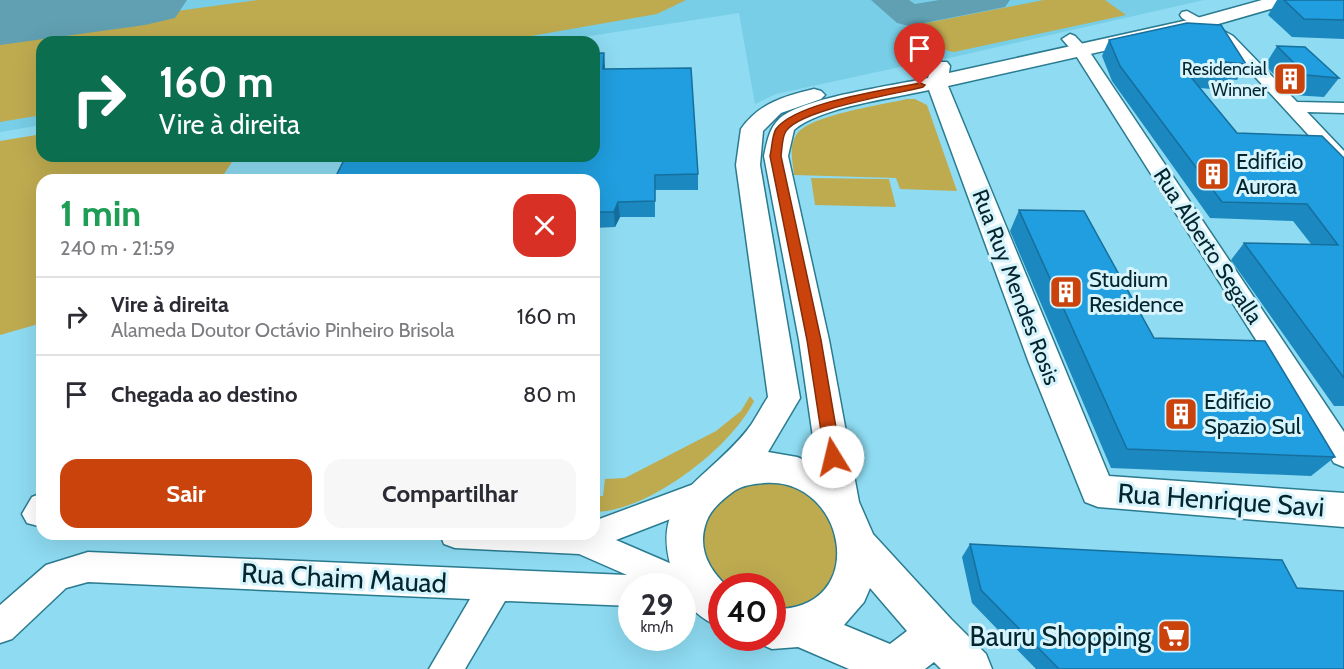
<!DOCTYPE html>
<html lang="pt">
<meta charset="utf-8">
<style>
:root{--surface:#fff;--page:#f7f7f7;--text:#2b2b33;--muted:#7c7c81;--line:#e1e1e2;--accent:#ca430d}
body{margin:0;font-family:Cabin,sans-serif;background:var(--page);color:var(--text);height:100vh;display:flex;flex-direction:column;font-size:22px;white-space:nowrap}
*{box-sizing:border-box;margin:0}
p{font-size:20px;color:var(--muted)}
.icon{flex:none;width:33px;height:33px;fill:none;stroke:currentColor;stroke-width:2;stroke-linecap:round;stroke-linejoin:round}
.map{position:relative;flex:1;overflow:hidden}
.panel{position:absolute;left:36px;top:174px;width:564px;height:366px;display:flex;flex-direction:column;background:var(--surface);border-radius:18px;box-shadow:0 6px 24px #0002}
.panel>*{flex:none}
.guide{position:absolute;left:36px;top:36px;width:564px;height:126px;border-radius:18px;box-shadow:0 6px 24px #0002;background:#0b6e4f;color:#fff;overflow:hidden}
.speed{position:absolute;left:618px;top:573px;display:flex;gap:12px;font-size:30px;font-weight:700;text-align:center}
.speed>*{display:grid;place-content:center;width:78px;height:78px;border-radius:50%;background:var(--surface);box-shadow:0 6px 24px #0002;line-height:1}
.speed small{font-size:15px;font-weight:400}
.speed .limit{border:9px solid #d22;background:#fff;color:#111}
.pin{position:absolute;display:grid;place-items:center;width:51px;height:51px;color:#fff;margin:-62px -26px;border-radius:50% 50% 50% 0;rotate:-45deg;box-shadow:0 0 6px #0007}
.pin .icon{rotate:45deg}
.me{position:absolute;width:66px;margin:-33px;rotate:351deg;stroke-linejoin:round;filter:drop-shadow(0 0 4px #0008)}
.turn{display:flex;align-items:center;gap:21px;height:126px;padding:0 24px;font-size:27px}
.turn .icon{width:78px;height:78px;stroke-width:2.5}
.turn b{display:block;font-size:42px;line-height:51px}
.round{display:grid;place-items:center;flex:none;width:63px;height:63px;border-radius:18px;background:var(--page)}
.summary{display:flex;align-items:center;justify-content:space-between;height:102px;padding:0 24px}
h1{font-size:36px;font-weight:800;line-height:45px;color:#1e9e55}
.cta{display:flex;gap:12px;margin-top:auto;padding:12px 24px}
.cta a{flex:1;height:69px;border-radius:18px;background:var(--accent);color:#fff;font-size:24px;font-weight:800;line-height:69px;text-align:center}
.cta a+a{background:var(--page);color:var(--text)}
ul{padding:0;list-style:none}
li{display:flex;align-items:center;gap:18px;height:78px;padding:0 24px;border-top:2px solid var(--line)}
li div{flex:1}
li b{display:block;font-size:22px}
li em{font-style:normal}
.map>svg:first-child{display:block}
.built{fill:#77cee6}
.green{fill:#beab50}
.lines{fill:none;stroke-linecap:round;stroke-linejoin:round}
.taxiway{fill:#60a0b2;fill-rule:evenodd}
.runway{fill:#60a0b2;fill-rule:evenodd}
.minor-casing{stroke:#2a7b8f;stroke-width:3}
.tertiary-casing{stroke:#2a7b8f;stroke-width:3}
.minor{fill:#fff;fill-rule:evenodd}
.tertiary{fill:#fff;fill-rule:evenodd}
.wall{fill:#1c88c0}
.shaded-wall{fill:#166f9c}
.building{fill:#209edf;stroke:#166f9c;stroke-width:1.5}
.route{fill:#ca430d;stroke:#832c08;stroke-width:1.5}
.labels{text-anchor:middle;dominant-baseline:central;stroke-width:6;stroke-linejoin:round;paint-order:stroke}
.far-poi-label{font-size:18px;fill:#03252d;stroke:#d7f4fd;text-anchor:end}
.poi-label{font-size:22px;fill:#03252d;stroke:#d7f4fd;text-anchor:start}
.street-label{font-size:22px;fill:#03252d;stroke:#d7f4fd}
.near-street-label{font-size:27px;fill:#03252d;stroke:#d7f4fd}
.near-poi-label{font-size:27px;fill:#03252d;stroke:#d7f4fd;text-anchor:end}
</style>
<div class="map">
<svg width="1344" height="669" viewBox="0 0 1344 669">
<rect width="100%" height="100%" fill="#8edbf2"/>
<path class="built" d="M0,0h1204l-259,59 -6,-4 -25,4 4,4 -142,31 -21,10 -16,-91 -188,29h-509v83l-42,7z"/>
<path class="green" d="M258,0h428l-29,14 -161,28h-454v73l-42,7v-87z
M1044,0h61l21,15 -172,37 -6,-1 -37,-25z
M907,99h8l12,6 30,86 -57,-2 -4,-11 -102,-3c-1,-13 -6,-29 3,-41 13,-19 85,-29 110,-35z
M42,134v22h194l-16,24h-178v143l-42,12v-194z
M811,178l78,1 7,28 -81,-2z
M750,396l4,5c-23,47 -106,111 -160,111v-16h9l2,-17 20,-1 91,-47 25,-20z
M754,481c15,1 31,1 45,8 42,20 58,85 13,112 -12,8 -25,9 -39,10l-1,-25h-50c-12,-10 -14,-18 -17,-32 -11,-39 14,-62 49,-73z"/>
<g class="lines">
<path class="taxiway" d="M871,0h38l6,4 24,-4h71l-5,7 -96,19 -12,-3z"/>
<path class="runway" d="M0,0h187l-12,18 -30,7 -145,20z"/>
<defs>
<path id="minor" d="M1187,11l46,25 64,66 47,1v10l-37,-1 37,39v17l-7,-2 -114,-124 -41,-24 -2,-3 2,-3z
M1070,34l5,2 14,15 255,381v35l-10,-4 -259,-409 -13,-15z
M702,481l10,4 4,9 -4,9 -96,37 100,43 5,11 -5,11 -11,5 -23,-10v-14h-30l-8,-3 2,3h-14v20l-127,-5 -40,68h-36l41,-70 -382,-17 -22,6 -54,51 -12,4v-38l46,-40 42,-13 539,23 -48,-21 -124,-6 -11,-4 -4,-10h154v-13z
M42,493v34l-15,-4 -5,-9 10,-17z"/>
<path id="tertiary" d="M1262,0h29l-3,4 -87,25 -253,57 161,390 235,17v34l-246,-20 -13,-5 -56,-139 -100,-273c-35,8 -109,17 -135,40l-6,26 41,184 30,162 14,32 78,85 35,35 6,15h-51l-7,-7 -9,7h-76l-51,-22 -26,2 -14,-6 -3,-5h17v-29c100,3 75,-133 -8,-126 -11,1 -20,2 -30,8 -12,9 -25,19 -29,35 -7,24 5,45 22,60h-5v42c-17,-7 -40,-22 -40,-42h-4c-39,-90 30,-102 73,-161 6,-9 11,-19 17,-28l-32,-232 5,-36c18,-26 44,-33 73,-40l7,2 4,4 -4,4 -40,14 -18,18 -3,34 40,233 -32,54 29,5 20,8 -18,-125 -35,-184c3,-14 5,-28 16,-38 26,-21 112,-32 148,-40l5,-16h14l3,4 -1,7 248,-55zM870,588l37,43 -17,13 -46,-19 20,-23z"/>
</defs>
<use href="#minor" class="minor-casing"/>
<use href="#tertiary" class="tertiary-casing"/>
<use href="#minor" class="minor"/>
<use href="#tertiary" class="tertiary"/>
</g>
<path class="wall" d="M1277,0h67v39l-52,-2 -24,-22z
M1109,40l137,24 -9,16 -9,-1 -6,11 -22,-2 37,45 107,25v248h-10l-103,-146 13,-17 67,1 -18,-23 -83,-3 -98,-137 -10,-25z
M1277,46l62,32 -15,19 -31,-2 -28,-30z
M605,69l93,105v16h-43v27h-35l-5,10 -21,1v-48h-258l-1,-2z
M1019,210l135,128 181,119 -24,19 -200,-8 -101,-237z
M970,544l327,44 47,81h-308l-64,-66 -10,-46z"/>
<path class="shaded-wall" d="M604,53l1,14 -1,17 -1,-15z
M618,202l2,15 -5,10 -1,-15z"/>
<path class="building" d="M1284,0h60v20l-40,-1z
M1187,23l34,2 25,39 -22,-2 7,12 -46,-4 52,63 85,3 22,22v220l-100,-135 94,2 -31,-41 -85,-2 -102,-136 -11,-26z
M1277,46l28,1 34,31 -33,-3z
M594,53h10l-1,16 88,-1 7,106 -43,1v26l-37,1 -4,10h-20v-32h-218l1,-3 -42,1 11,-22h248z
M1019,210l65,1 70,127 111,3 70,116 -208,-8z
M970,544l312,16 15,28 47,3v78h-285l-78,-79z"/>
<path class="route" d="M920,83l5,2 -2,2c-26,7 -128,23 -138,46 -3,6 -3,16 -4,23l40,184 20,117 -2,5h-11l-3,-5 -18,-117 -37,-184c2,-8 2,-21 6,-27 20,-27 110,-39 144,-46z"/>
<defs>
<symbol id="building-square" viewBox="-11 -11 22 22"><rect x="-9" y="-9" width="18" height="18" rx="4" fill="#ca430d" stroke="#d7f4fd"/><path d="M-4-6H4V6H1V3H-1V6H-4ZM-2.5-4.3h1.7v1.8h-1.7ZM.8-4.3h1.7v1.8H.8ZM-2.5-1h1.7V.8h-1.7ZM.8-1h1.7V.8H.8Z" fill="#fff"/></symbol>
<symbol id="supermarket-square" viewBox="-11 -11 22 22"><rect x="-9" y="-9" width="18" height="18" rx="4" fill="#ca430d" stroke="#d7f4fd"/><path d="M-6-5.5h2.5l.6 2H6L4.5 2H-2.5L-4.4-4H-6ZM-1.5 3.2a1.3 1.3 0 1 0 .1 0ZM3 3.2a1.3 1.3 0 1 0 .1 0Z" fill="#fff"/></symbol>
</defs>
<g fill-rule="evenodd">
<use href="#building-square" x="1271" y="60" width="38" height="38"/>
<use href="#building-square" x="1194" y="155" width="38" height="38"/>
<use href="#building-square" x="1047" y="273" width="38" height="38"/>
<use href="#building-square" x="1162" y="395" width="38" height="38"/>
<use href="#supermarket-square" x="1155" y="617" width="38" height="38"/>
</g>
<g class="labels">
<g class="far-poi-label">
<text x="1267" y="69">Residencial<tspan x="1267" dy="21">Winner</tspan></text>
</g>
<g class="poi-label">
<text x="1236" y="161">Edifício<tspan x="1236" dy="25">Aurora</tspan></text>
<text x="1089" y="279">Studium<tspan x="1089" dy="25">Residence</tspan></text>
<text x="1204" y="401">Edifício<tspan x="1204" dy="25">Spazio Sul</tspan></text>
</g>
<g class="street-label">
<text transform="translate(1208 246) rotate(57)">Rua Alberto Segalla</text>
<text transform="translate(1016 287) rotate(69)">Rua Ruy Mendes Rosis</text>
</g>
<g class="near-street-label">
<text transform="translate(1221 500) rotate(4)">Rua Henrique Savi</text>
<text transform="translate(344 578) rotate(3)">Rua Chaim Mauad</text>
</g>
<g class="near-poi-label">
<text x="1151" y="636">Bauru Shopping</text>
</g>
</g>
</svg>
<div class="speed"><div>29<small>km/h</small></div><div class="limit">40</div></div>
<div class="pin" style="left:920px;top:85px;background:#d93025"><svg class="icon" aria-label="arrive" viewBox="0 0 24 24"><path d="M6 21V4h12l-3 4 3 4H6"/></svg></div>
<svg class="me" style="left:833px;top:457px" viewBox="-20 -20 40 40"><circle r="19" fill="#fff"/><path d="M0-13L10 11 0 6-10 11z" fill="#ca430d"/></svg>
<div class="guide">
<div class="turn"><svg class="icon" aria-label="right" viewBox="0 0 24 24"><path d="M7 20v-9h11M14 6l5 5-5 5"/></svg><div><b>160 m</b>Vire à direita</div></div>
</div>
<section class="panel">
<div class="summary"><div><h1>1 min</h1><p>240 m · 21:59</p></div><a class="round" style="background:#d93025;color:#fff"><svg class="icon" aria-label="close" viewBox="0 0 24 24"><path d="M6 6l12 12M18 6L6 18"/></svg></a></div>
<ul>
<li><svg class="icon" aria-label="right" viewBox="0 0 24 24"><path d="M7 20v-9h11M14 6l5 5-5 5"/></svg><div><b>Vire à direita</b><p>Alameda Doutor Octávio Pinheiro Brisola</p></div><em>160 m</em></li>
<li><svg class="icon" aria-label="arrive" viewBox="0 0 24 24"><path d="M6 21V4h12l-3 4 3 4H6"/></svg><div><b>Chegada ao destino</b></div><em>80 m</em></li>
</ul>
<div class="cta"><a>Sair</a><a>Compartilhar</a></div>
</section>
</div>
